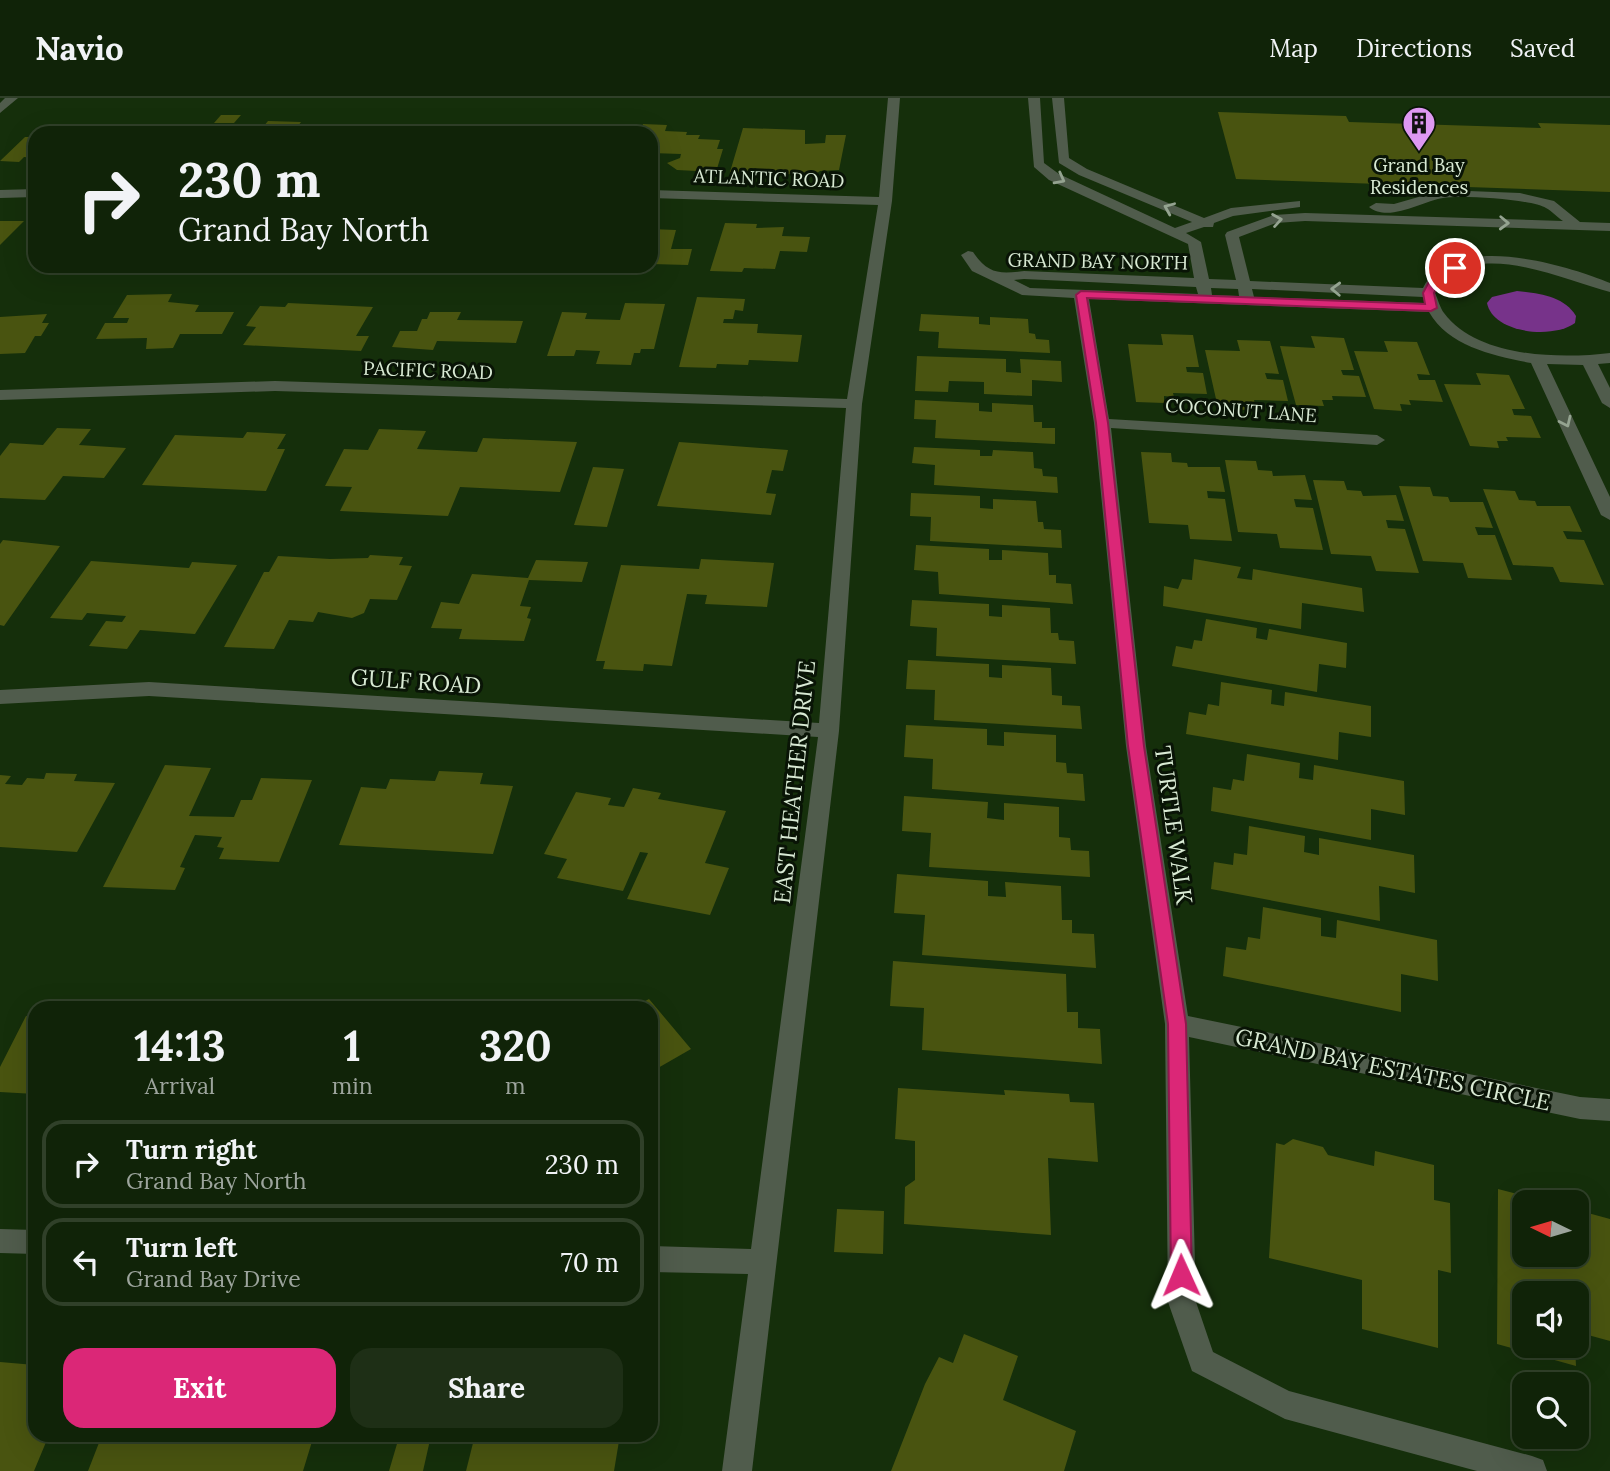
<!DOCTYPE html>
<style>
:root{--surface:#102308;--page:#1e2f16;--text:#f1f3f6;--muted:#9ca49c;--line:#304029;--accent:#db2777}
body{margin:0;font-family:Lora,serif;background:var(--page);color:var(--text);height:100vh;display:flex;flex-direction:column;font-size:26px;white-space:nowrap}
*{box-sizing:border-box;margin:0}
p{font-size:23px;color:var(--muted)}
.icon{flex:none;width:38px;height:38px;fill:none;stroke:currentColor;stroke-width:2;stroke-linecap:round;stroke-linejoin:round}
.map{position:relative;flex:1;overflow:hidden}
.side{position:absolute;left:28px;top:903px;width:630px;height:441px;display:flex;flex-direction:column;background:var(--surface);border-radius:21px;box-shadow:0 7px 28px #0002,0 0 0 2px var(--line)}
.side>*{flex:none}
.top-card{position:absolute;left:28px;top:28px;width:630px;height:147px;border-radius:21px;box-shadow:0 7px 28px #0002,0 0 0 2px var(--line);background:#102308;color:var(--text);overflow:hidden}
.needle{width:46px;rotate:275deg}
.buttons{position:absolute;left:1512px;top:1092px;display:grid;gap:14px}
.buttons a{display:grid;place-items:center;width:77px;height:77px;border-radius:14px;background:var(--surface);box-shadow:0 7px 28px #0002,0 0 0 2px var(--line);font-size:35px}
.pin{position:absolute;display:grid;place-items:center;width:60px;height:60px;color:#fff;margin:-30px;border:4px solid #fff;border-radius:50%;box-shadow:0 2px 7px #0007}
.me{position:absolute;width:77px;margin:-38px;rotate:359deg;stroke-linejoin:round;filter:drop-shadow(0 0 5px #0008)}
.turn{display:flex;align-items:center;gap:24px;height:147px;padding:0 35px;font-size:32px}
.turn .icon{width:91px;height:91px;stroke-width:2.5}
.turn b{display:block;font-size:49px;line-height:60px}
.eta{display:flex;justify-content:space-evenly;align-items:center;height:119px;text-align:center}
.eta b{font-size:42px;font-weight:700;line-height:49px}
.action{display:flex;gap:14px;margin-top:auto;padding:14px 35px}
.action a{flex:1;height:80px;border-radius:21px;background:var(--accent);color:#fff;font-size:28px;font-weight:700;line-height:80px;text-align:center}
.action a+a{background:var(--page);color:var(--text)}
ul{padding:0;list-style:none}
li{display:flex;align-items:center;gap:21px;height:88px;margin:0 14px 10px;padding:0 21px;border:4px solid var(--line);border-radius:21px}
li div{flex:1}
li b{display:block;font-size:26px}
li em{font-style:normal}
header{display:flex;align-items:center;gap:42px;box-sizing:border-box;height:98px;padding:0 35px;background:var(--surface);border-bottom:2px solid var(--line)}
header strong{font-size:33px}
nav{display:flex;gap:38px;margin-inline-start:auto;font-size:24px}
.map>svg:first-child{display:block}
.water{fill:#77338a}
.building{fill:#495410}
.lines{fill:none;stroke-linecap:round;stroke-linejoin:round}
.minor{fill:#505c4c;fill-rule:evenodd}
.oneway{stroke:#94a390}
.route{fill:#db2777;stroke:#8e194d;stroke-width:2}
.labels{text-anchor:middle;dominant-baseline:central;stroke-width:6;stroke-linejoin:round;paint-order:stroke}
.far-poi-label{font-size:19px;fill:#d9ead4;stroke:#091406}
.far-street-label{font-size:19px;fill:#d9ead4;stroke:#091406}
.street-label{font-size:23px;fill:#d9ead4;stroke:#091406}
</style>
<header>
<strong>Navio</strong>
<nav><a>Map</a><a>Directions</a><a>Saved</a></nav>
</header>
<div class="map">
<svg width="1610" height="1373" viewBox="0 0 1610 1373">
<rect width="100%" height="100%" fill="#152f0b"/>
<path class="water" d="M1517,193c22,2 47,5 59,25l-1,7c-21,16 -82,11 -88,-20l5,-6z"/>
<path class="building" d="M1218,14l128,4 3,6 192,6 -3,-5 72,2v67l-374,-13z
M221,17h20l-7,8h-20z
M268,23l33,1 -8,11h-35z
M148,26l33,1 -7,8h-35z
M643,26l24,1 -2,6 22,1 -1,3h14l-2,4 22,1 -3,9h6l-7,23 -39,-2 -10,-7 13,-5 1,-4 -30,-1v-20h-12z
M431,27l39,1 -4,7h-62l2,-4 22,1z
M205,28l26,1 -5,6h-27z
M743,30l62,2v14l20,-1 1,-8h20l-7,35 -19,1 -6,4 -84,-3z
M25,39h10v21l-11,-1 -5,5 -19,-1z
M0,123h24l-24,24z
M725,125l32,1 -1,4 28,-1 -2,9 28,1 -3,15 -27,-1 -5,18 -31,-1 -2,4 -32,-1z
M651,131l25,1 -5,19h21l-4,16 -37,-1z
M172,196l-4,8 31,3 -4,7h39l-12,22h-42l-7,14 -27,1 1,-11 -51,1 9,-16h22l2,-5h-16l14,-23z
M697,199l48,2 -2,12 -8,-1 -2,9h-9l-1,4 35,1 -1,9 45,2 -4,27 -49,-2 -1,5 -31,-1 -1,4 -37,-1z
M288,205l85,4 -17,29h13l-8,15 -118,-6 13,-18 -10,-1 14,-20 25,1z
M625,205l40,1 -11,45h-13l-1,4h-6l-3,12 -35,-1 4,-13 -24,-1 -2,6h-27l15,-44 25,1 -2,6 35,1z
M430,214h31l-4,8 66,1 -7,22 -79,-2 -4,9 -41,-3 8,-16h17l5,-12h5z
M47,216l-5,9h7l-8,13h-6l-10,17 -25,1v-37z
M921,216l58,3v7l11,1v-8l38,2 1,14 6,1 1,5 13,1 1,13 -112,-5 1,-16 -20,-1z
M1161,236l32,1 6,32h-13l1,5 16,1 4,21 -34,-1 1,4 -10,-1v7l-28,-1 -8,-58 35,1z
M1311,238l33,2 10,32h-13l2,5 16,1 7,21 -34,-1 1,4h-11l2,6 -28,-1 -16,-59 35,2z
M1237,242l33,1 9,33 -14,-1 2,6 16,1 5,21 -34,-1 1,4 -10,-1 1,7 -28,-2 -13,-58 35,1z
M1384,243l33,1 13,33 -13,-1 2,6h16l8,22 -34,-2 2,5 -11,-1 2,7 -28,-2 -20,-58 34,1z
M917,258l89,3v13l15,1 -1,-14 41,2 1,21 -30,-2v16l-48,-2v-12l-35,-1 -1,11 -33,-1z
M1476,275l33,2 16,34h-13l2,6 17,1 10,22 -35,-1 2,4h-11l2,7 -29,-2 -26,-62 37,1z
M915,302l64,3v8l13,1v-9l41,2 1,17h8v6h13v16l-120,-6 1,-18 -22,-1z
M57,330l34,1 -12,16 47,3 -22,30 -41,-2 -18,24 -45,-2v-42l10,-13 33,2z
M379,331l47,2 -9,18 60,3 6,-14 94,4 -17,50 -100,-5 -12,29 -108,-5 12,-24 -27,-1 19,-37 24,1z
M247,334l39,2 -9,15h8l-19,42 -124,-6 33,-50 68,3z
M679,344l109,8 -5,21 -11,-1 -6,23 10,1 -5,21 -114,-9z
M914,349l66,3v6h12l1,-6 40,2 1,16 8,1 1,7 14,1 1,16 -124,-8 1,-20 -23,-2z
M1141,354l30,1 1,9 15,1 1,4h32l5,25 -18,-1 1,7 17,1 7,42 -42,-2 -2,-14 -39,-2z
M1225,362l31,1 2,9 14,1 1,5 32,-1 7,25 -18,-1 2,8 17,1 10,42 -43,-2 -3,-14 -39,-2z
M593,369l31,2 -17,58 -33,-2z
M1313,382l31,1 3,9 14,1 2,5 33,-1 8,26 -18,-1 2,8 17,1 14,44 -43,-2 -5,-15 -40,-2z
M1399,388l31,1 3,9 15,1 2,5h33l10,26 -18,-1 3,8h17l17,45 -44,-2 -5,-15 -40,-2z
M1483,391l32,2 4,9 16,1 2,5h33l12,26 -19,-1 4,8 17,1 20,45 -44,-3 -7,-15 -40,-2z
M911,395l69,3v12l13,1v-10l43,2 2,21h5l1,7 17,1 1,18 -132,-7 1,-24 -21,-1z
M3,442l57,6 -56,80 -4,-1v-81z
M916,447l73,4v11h13v-10l46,3 1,22h7v8l15,1 2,20 -134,-10 -1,-22 -24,-2z
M370,457l33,2 -4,8 13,1 -15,34 -27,-1 -6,14 -12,5 -34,-6 -5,10 -24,-2 -15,29 -50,-2 40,-75h5l9,-16 52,3 38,-1z
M701,461l73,4 -7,44 -62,-3 2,-9 -20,-1 -15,72 -28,-2 -1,7 -40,-2 2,-8h-9l25,-96 78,4z
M1194,461l47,8 -4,11 15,2 1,-11 109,19 2,24 -62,-9 -1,26 -138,-23 1,-20 14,3 4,-10 10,1z
M536,462l52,2 -6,20 -53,-2 -9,26 11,1 -4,11 4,1 -7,22 -65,-2 3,-10 -31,-1 10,-26 18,2 13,-30 56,4z
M91,463l98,7 3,-6 45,3 -42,69 -55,-4 -13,19 -38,-3 17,-25 16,1 4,-6 -39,-3 -5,7 -32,-2z
M912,502l77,4v12l13,1v-12l48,3 1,25h7l1,7 15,1 2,23 -140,-8 1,-28 -27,-2z
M1206,521l51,9 -1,10 11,2 2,-11 78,14 -1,25 -27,-4 -2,28 -145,-26 4,-20 16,3 2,-9 8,1z
M908,562l81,4v13l13,1v-13l49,3 1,27 10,1v9l18,1 2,23 -148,-9 1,-30 -29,-1z
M1221,584l51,8 -1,14 13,2 1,-14 86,14v31l-32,-5 -1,28 -152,-26 3,-22 17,3 2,-11 11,2z
M906,627l81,4v16l17,1v-14l52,3v27l10,1 1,10 16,1 2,27 -153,-12 1,-30 -29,-2z
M1247,656l53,9 -1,15 14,2 1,-15 90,16 1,34 -34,-6v31l-160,-29 2,-24 18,3 2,-11 11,2z
M165,667l46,3 -22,48 45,1 7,-17h11l9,-22 51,2 -33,82 -60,-3 5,-11 -7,-1 5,-10 -27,-2 -15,32 5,1 -10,22 -72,-3z
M439,673l44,2 -3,11 33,2 -20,68 -154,-9 22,-58 25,2 4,-10 45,2z
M46,675l31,1 -3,7 41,2 -38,69 -77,-5v-72l11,1 -6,8 17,1 5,-7 17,1z
M633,690l28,5 -3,6 68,12 -21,52 24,5 -19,47 -83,-16 21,-46 -8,-1 -17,39 -66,-13 10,-19 -23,-5 32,-62 35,6 -3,7 16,2z
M904,698l84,6 -1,16 17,2v-17l55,4v30l11,1 1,12 18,1 1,26 -161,-10 2,-34 -29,-2z
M1249,728l56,10 -1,16 15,3v-17l95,17 1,38 -36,-7 1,35 -169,-32 3,-27 19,3 1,-12 13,2z
M897,776l91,7v15l18,1 -1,-15 56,4 1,34h10v13l22,1 2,34 -174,-13 3,-40 -31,-2z
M1263,809l58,11v18l15,2 1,-18 100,20 1,41 -37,-7v38l-178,-36 3,-29 20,3 2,-13 12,2z
M893,863l173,13 1,38h11v16l22,1 2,35 -180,-14 2,-42 -34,-2z
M649,901l42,50 -40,23v-64h-19z
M26,918h9v78l-35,-2v-25z
M898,990l107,7 -1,-5 65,4 1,8 24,1 4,59 -50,-4 3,77 -147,-11 1,-37 10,-7v-39l-20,-2z
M1293,1041l30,8 5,8 46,11 1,-15 59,14v35l16,3 1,70 -13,-3v78l-76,-19v-49l-93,-22 7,-115 8,2z
M1498,1091l46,12 -20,1v53h53v-45l33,9v122l-33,-9v-39h-53v53h51l1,20 -79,-22z
M837,1111l47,2 -1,43 -49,-2z
M964,1236l54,22 -15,44 73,31 -12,40h-173l34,-87 14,-27 14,6z
M0,1264l35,3v70h14l-15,36h-34z
M102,1337h212l-11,36h-215z
M475,1337h145l-6,36h-148z
M399,1339l31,3 -7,31h-34z"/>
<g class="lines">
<path class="minor" d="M5,0h13l-18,15v-10z
M888,0h12l-8,103 -30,203 -23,327 -87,740h-30l26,-197 -97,-2v-26l100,3 67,-512 -669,-41 -149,8v-14l149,-8 670,41 27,-315 -571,-17 -275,9v-10l275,-9 572,18 31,-194 -227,-7v-8l228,7z
M1028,0h12l4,65 15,11 116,54 17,-6 -113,-47 -20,-12 -7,-65h12l5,60 18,11 117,49 27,-10 69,-7v6l-67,9 -19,7 -1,4h-9l-18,6 15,9 8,37 27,1 -11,-45 2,-3 47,-17 31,-2 258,8c-6,-4 -11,-10 -17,-13 -15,-9 -85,-13 -103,-10 -21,3 -54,25 -74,9l7,-4 18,1 49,-14 77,3 34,8 26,21 30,1v8l-305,-10 -29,2 -37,14 11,44 173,7c29,-57 142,-24 187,-5v9c-48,-12 -141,-58 -175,1 3,6 5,15 9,20 33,45 117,46 166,40v10l-12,1 12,24v20l-8,-5 -19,-38 -36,-1 63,133v23l-9,-5 -70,-152c-36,-7 -82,-16 -102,-51l-340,-13 20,120 268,16 8,5 -8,5 -266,-17 35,318 42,270 392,81 30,2v22l-30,-2 -391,-82 7,265 17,50 76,39 243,65 11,4 4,11h-70l-192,-52 -93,-48 -24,-69 -3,-278 -39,-278 -32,-323 -20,-125 -52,-3 -50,-24 -11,-16 7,-4 5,1c15,22 26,22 51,19l170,7 -6,-34 -139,-64 -15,-13zM1024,181l172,8 2,7 -168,-6 -16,-8zM1211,190l27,1 1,7 -27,-1zM1252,191l171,8 2,6 -171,-6z
M35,91v8l-35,1v-8z
M0,1131l35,1v24l-35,-1z"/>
</g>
<defs><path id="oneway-chevron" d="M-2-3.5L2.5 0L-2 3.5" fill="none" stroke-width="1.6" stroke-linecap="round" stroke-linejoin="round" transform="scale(1.75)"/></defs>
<g class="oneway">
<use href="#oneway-chevron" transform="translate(1060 81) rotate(28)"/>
<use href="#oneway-chevron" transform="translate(1169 110) rotate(-157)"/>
<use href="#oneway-chevron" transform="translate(1277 122) rotate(-9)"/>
<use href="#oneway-chevron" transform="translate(1504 125) rotate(2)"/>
<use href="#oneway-chevron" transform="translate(1336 191) rotate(-178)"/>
<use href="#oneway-chevron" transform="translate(1566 324) rotate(65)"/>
</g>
<path class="route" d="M1451,168l9,2 -20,13 -6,12 3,15 -6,3 -344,-13 21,125 36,323 42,278 6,251 -3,6 -8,3 -7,-3 -3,-6 -3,-251 -40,-278 -32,-323 -20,-128 5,-4 344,13 -2,-11 9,-17z"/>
<defs>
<symbol id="building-pin" viewBox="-11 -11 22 30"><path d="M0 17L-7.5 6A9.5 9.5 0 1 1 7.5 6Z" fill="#de98f2" stroke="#091406"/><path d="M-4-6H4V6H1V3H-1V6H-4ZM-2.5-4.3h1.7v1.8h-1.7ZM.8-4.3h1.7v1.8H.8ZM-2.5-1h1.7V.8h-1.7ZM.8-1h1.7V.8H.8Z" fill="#111"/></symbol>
</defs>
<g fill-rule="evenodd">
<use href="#building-pin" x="1400" y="6" width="38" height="52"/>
</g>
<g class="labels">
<g class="far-poi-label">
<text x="1419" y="67">Grand Bay<tspan x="1419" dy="22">Residences</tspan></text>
</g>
<g class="far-street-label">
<text transform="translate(769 80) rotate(2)">ATLANTIC ROAD</text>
<text transform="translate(1098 163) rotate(1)">GRAND BAY NORTH</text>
<text transform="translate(428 272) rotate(2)">PACIFIC ROAD</text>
<text transform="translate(1241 312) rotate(4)">COCONUT LANE</text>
</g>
<g class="street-label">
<text transform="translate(416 583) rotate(4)">GULF ROAD</text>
<text transform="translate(794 684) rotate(-84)">EAST HEATHER DRIVE</text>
<text transform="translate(1174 727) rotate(82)">TURTLE WALK</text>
<text transform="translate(1393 971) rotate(12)">GRAND BAY ESTATES CIRCLE</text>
</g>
</g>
</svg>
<div class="buttons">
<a><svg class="needle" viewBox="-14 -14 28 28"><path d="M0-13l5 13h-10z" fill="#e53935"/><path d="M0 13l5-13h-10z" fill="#9ca49c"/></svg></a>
<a><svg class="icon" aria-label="sound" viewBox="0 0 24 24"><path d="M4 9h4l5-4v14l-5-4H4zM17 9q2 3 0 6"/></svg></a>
<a><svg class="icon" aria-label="search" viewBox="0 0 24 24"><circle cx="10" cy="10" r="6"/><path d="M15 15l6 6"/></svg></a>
</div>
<div class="pin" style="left:1455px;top:170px;background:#d93025"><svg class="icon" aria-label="arrive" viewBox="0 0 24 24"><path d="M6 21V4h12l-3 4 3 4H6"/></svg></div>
<svg class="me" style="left:1181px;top:1177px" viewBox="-20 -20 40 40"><path d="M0-17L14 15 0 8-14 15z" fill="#db2777" stroke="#fff" stroke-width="4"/></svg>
<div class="top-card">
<div class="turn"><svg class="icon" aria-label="right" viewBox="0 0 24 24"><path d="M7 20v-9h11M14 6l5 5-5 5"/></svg><div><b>230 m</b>Grand Bay North</div></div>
</div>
<section class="side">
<div class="eta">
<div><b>14:13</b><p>Arrival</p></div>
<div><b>1</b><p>min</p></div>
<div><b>320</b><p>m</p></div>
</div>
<ul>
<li><svg class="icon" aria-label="right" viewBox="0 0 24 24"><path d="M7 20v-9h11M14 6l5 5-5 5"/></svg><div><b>Turn right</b><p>Grand Bay North</p></div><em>230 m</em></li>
<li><svg class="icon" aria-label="left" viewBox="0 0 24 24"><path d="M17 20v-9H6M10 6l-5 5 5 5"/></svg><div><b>Turn left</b><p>Grand Bay Drive</p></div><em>70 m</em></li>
</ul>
<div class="action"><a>Exit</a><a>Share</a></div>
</section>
</div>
